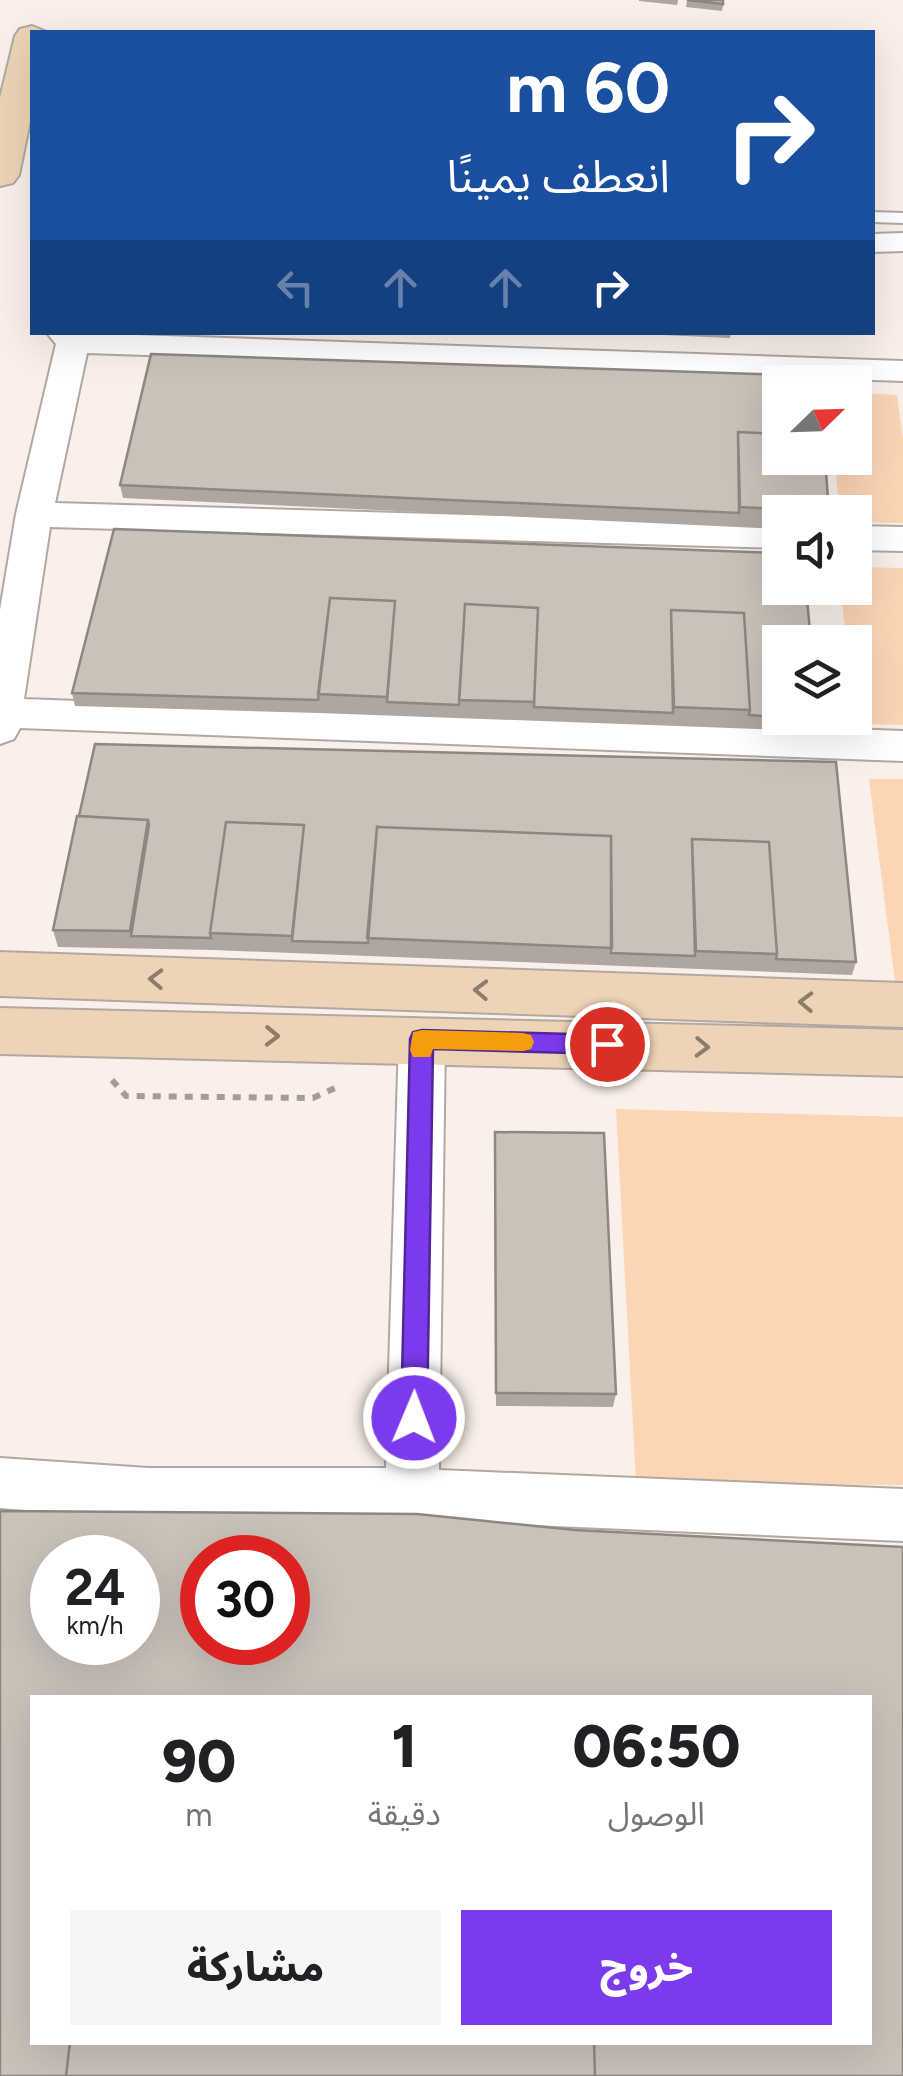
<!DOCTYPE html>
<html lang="ar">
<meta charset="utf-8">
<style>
:root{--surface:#fff;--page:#f6f6f6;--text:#202124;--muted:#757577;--accent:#7c3aed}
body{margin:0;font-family:Figtree,"Noto Sans Arabic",sans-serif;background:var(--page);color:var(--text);direction:rtl;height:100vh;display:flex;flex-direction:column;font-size:38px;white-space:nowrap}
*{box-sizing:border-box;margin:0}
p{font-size:32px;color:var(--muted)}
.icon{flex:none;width:55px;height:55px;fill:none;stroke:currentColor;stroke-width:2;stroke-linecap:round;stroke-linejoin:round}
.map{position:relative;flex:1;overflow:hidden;direction:ltr}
.sheet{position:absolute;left:30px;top:1695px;width:842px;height:350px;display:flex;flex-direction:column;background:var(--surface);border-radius:0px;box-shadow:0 10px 40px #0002;direction:rtl}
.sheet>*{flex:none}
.guide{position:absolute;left:30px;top:30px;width:845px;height:305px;border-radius:0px;box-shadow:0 10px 40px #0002;direction:rtl;background:#1a4fa0;color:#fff;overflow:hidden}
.needle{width:65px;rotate:67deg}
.buttons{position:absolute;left:762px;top:365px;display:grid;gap:20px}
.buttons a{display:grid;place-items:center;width:110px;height:110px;border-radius:0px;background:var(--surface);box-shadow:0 10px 40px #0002;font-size:50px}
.speed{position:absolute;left:30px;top:1535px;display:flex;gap:20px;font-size:50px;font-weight:700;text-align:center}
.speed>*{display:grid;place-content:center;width:130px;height:130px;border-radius:50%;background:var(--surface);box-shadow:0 10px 40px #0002;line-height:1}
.speed small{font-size:25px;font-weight:400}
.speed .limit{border:15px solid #d22;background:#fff;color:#111}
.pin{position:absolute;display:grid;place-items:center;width:85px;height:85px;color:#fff;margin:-42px;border:5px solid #fff;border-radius:50%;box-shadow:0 2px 10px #0007}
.me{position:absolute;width:110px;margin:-55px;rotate:1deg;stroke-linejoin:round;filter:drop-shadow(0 0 8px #0008)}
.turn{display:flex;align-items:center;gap:35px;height:210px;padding:0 40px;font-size:45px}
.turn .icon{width:130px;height:130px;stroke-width:2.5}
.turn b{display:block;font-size:70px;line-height:85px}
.lanes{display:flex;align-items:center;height:95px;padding:0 40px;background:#0003;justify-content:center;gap:50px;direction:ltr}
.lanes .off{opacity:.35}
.eta{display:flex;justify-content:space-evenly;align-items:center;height:170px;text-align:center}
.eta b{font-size:60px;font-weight:800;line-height:70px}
.action{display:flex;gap:20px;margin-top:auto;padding:20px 40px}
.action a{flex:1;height:115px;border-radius:0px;background:var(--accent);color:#fff;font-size:40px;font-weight:800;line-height:115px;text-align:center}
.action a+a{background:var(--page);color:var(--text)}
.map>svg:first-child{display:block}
.green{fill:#fcd5b5}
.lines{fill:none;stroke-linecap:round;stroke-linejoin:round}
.lane-casing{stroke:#b2a8a1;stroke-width:4}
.street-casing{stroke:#b2a8a1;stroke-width:4}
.secondary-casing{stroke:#b2a8a1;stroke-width:4}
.path{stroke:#a49d97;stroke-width:6;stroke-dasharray:8 8;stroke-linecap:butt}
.lane{fill:#fff;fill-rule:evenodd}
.street{fill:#fff;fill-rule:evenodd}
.secondary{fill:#eed4b6;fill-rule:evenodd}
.wall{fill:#aea69f}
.shaded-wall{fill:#8d8782}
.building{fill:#cac1b9;stroke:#8d8782;stroke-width:2.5;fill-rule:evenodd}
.oneway{stroke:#8c7c6a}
.route{fill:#7c3aed;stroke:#51269a;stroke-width:2.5}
.slow{fill:#f59e0b}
</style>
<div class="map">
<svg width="903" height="2076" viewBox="0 0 903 2076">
<rect width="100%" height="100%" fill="#faf0e9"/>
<path class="green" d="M855,393l42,2 6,43v85l-48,-1v-10h-16l-4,-54h20z
M855,567l48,1v157l-45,-1 -3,-82h-8l-7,-54h15z
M869,779h34v203h-8z
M616,1109l287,8v368l-267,-2z"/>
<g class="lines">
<defs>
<path id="lane" d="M872,212l31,1v10l-31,-1z"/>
<path id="street" d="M903,233v18l-31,1v-18z
M46,332l857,29v20l-816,-28 -32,150 725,21v24l-730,-21 -26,172 879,32v30l-883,-33 -6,11 -14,5v-134l16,-96 40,-170z
M855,526l48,1v24l-48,-1z
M422,1020l16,6 7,13 -6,431 464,19v52l-491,-21h-264l-148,-12v-50l148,10h238l13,-429 7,-13z"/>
<path id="secondary" d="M32,26l15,6h-15v80l-13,63 -6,8 -13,3v-88l15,-62 5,-7z
M0,952l903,31v44l-903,-31z
M0,1008l903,22v46l-903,-22z"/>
</defs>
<use href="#lane" class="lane-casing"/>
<use href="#street" class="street-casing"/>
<use href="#secondary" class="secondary-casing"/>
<path class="path" d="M112,1080l14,16 187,2 27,-12"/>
<use href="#lane" class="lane"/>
<use href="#street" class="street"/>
<use href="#secondary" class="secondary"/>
</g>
<path class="wall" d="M639,0h39l-1,5 -38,-4z
M687,0h37l-2,11 -36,-4z
M595,332h136l-1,6z
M825,458l4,54h-49v17l-657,-31 -3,-13z
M780,642v76h38l-4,13 -495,-18 -244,-7 -3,-13z
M77,816l779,146 -4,13 -639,-25 -155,-3 -5,-17z
M494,1148l122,246 -3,13 -117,-1z"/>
<path class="shaded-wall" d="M148,820l4,18 -21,98 -1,-5z"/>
<path class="building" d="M687,0h36v4z
M151,354l665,22 1,6h-37v52l-42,-2 1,81 -619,-28z
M738,432l42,2v24h45l4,54 -89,-5z
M114,529l666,24v35h26l5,54h-31v75l-31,-2 1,-5 -6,-97 -73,-3 2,103 -139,-6 4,-99 -73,-4 -6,101 -72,-3 8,-101 -65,-3 -12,102 -246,-7z
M330,598l65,3 -8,96 -69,-3z
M465,604l73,4 -4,94 -75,-2z
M671,610l73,3 6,97 -76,-3z
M95,744l741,18 20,200 -80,-3 1,-5 -8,-112 -77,-3 3,117 -84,-3v-117l-234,-9 -9,116 -76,-2 12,-116 -78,-3 -16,111 1,5 -80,-2 18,-111 -1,-5 -69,-4z
M77,816l71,4 -18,111 -77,-1z
M226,822l78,3 -12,111 -82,-3z
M377,827l234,9 1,112 -245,-10z
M692,839l77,3 8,112 -81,-3z
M495,1132l109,1 12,261 -120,-1z
M0,1511l417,3 158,16 328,17v529h-308l-1,-34h276v-344h-838v344h38l-4,34h-66zM52,1558h86v84h-86zM202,1558h86v84h-86z
M70,2042h524l1,34h-529z"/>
<defs><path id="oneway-chevron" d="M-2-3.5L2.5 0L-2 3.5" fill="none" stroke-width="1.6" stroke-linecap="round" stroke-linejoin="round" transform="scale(2.5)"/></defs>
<g class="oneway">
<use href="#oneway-chevron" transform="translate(156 979) rotate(-178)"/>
<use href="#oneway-chevron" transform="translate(481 990) rotate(-178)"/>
<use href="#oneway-chevron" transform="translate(806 1002) rotate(-178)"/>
<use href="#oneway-chevron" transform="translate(272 1036) rotate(1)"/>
<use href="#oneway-chevron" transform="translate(702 1047) rotate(2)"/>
</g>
<path class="route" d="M422,1030l185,5 8,3 3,6 -3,7 -8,3 -174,-5 -6,369 -4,9 -9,3 -9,-3 -4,-9 9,-379 3,-7z"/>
<path class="slow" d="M422,1030l101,3 8,2 3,7 -3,7 -8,2 -90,-2 -3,8h-17l-3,-7 3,-18z"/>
</svg>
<div class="buttons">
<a><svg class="needle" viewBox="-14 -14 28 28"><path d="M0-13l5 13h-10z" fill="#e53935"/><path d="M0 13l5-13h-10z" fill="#757577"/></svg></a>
<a><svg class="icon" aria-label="sound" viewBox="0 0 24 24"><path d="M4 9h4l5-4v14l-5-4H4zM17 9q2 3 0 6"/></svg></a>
<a><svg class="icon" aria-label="layers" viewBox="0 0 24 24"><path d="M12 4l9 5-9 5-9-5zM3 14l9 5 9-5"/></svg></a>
</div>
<div class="speed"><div>24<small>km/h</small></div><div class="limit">30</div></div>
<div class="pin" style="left:607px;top:1044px;background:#d93025"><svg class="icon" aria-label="arrive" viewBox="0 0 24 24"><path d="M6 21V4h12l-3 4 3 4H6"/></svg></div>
<svg class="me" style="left:414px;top:1418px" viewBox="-20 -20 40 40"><circle r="17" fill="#7c3aed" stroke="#fff" stroke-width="3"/><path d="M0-11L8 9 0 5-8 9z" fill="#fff"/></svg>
<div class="guide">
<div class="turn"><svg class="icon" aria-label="right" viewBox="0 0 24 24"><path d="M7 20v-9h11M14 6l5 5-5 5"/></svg><div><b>60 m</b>انعطف يمينًا</div></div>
<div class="lanes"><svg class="icon off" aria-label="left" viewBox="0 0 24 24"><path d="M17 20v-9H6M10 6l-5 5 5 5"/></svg><svg class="icon off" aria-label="ahead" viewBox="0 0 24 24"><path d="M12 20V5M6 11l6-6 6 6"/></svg><svg class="icon off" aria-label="ahead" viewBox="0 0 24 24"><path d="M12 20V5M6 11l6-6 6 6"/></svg><svg class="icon" aria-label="right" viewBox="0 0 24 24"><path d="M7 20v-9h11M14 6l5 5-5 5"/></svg></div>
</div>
<section class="sheet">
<div class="eta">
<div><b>06:50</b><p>الوصول</p></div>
<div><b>1</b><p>دقيقة</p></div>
<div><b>90</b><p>m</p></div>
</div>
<div class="action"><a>خروج</a><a>مشاركة</a></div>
</section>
</div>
